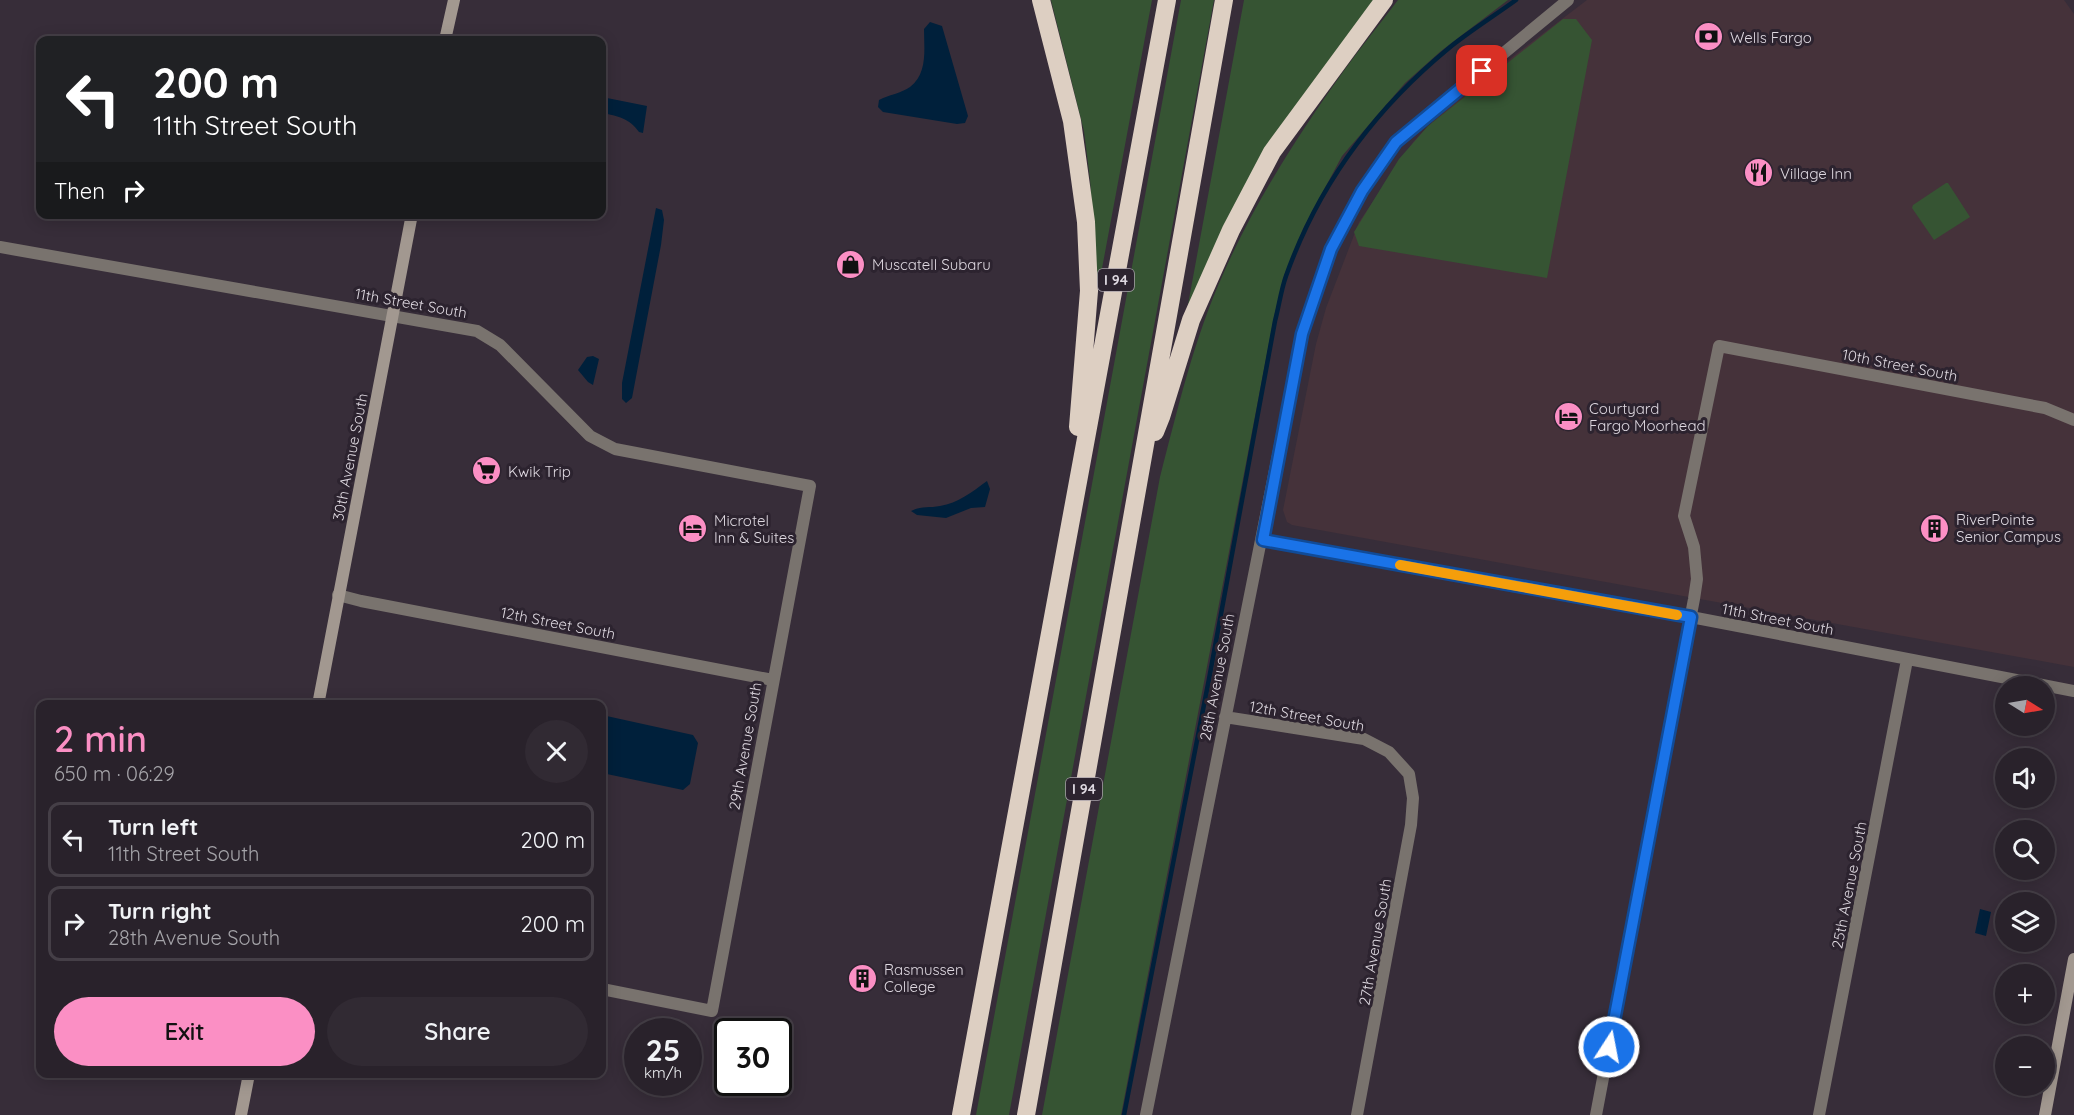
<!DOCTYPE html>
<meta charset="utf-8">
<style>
:root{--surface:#29222b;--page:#312a33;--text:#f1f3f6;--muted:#a5a4a9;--line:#453f47;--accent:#fb8fc4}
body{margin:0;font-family:Quicksand,sans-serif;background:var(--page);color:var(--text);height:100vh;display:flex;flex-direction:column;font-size:22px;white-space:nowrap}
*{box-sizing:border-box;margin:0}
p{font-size:20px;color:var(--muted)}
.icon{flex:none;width:33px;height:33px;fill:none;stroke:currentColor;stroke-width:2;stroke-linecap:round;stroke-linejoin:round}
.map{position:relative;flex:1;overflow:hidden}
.drawer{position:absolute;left:36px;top:700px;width:570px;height:378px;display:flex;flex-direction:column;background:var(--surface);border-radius:12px;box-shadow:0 3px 15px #0003,0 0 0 2px var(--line)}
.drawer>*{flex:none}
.top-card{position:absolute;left:36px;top:36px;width:570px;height:183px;border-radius:12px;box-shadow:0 3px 15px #0003,0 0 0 2px var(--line);background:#202124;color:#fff;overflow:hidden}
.needle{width:39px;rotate:101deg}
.tools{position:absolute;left:1995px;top:676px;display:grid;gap:12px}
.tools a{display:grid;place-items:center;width:60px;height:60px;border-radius:50%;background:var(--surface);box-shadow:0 3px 15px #0003,0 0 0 2px var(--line);font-size:30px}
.speed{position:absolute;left:624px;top:1018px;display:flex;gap:12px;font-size:30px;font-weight:700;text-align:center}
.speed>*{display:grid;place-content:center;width:78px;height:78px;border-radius:50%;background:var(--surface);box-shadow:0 3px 15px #0003,0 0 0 2px var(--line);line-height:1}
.speed small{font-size:15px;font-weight:400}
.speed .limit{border:3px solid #111;border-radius:9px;background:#fff;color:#111}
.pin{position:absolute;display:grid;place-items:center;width:51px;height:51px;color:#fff;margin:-26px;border-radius:12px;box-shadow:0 3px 9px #0006}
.me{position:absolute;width:66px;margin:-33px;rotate:11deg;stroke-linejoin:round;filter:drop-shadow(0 0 4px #0008)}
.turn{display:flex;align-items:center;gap:21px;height:126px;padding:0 18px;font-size:27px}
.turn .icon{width:78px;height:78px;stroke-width:2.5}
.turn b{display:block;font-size:42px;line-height:51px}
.then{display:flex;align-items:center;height:57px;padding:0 18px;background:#0003;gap:12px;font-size:22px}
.round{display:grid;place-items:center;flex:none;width:63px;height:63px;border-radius:32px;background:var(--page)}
.headline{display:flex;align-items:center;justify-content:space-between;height:102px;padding:0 18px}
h1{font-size:36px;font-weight:600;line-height:45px;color:var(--accent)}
.action{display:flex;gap:12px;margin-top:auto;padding:12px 18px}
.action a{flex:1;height:69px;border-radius:36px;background:var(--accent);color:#111;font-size:24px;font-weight:600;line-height:69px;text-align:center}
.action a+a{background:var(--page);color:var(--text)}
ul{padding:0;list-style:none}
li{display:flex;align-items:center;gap:18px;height:75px;margin:0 12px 9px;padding:0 6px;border:3px solid var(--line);border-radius:12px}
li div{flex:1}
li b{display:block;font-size:22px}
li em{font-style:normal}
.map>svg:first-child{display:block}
.commercial{fill:#45323a}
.green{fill:#365433}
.water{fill:#00203b}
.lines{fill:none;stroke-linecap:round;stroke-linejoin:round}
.stream{stroke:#00203b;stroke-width:4.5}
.street{stroke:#79736e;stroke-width:12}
.secondary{stroke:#a29890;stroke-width:12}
.highway{stroke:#ddcfc2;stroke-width:18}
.route-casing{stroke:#114b97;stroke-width:15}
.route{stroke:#1a73e8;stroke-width:10}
.slow{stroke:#f59e0b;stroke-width:10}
.labels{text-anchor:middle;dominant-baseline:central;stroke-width:6;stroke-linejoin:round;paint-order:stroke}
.shield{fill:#2c232f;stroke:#a9a2ab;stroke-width:1.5}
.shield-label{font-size:14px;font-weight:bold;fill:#ded8e0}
.poi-label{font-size:15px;fill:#ded8e0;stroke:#2c232f;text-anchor:start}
.street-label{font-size:15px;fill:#ded8e0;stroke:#2c232f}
</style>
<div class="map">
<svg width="2074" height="1115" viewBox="0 0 2074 1115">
<rect width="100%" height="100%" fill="#372d39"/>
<path class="commercial" d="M1587,0h477l10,14v653l-782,-142 -5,-3 -4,-12 33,-166 10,-36 33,-86 55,-81 22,-23 50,-41z"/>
<path class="green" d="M1051,0h101l-54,290 -8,-111 -6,-48z
M1181,0h33l-205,1115h-33z
M1244,0h131l-72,96 -116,214z
M1398,0h110l-67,51 -36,32 -63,73 -39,73 -19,47 -10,41 -153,798h-79l118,-638c18,-69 34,-139 64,-205 31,-70 74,-137 119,-200 17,-24 37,-48 55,-72z
M1563,19h13l16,21 -45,238 -188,-32 -5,-14 45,-73 29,-33z
M1946,183h2l22,34 -36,23 -22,-32 1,-3z"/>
<path class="water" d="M930,22l12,4 26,90 -3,7 -8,1 -74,-12 -5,-5 1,-7c9,-5 23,-7 31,-13 18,-14 14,-38 14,-58z
M602,97l45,9 -4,27 -4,-1c-10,-14 -21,-16 -37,-19z
M656,208l6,2 2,10 -3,25 -29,153 -6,5 -4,-4v-16z
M593,356l6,3 -6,26 -5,-3 -10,-12 9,-13z
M987,481l3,8 -5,18 -14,1 -25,10 -29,-3 -6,-4c10,-5 18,-3 29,-5 18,-3 32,-14 47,-25z
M602,715l91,20 5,8 -8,41 -7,6 -81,-17z
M1980,909l11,3 -5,24 -11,-3z"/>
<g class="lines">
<path class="stream" d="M1124,1115l85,-436 66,-358c4,-15 6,-31 11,-45 32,-90 89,-167 163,-228 21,-17 45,-32 67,-48"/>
<path class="street" d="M0,247l477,84 23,14 90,91 25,13 195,37 -98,525 -110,-22
M1263,540l428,77 383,74
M338,595l23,6 412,79
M1225,717l139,22 25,13 20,22 4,24 -2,27 -54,290
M1146,1115l156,-780 29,-86 31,-58 34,-49 172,-142
M1596,1115l98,-516 3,-20 -3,-32 -10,-31 35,-170 326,62 29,12
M1819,1115l88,-455"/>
<path class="secondary" d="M445,40l9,-40
M318,705l94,-491
M241,1115l8,-41
M2045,1115l29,-156"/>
<path class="highway" d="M1041,0l31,121 14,101 3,69 -11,136
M1155,432l6,-15 30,-97 40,-90 41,-78 112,-152
M961,1115l206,-1115
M1026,1115l198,-1115"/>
</g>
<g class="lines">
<defs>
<path id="route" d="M1482,71l-86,71 -34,49 -31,58 -29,85 -39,206 428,77 -82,430"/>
</defs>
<use href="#route" class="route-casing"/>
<use href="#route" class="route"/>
<path class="slow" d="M1400,565l277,50"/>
</g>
<defs>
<symbol id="bank-disc" viewBox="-11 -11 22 22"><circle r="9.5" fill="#fb8fc4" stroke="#2c232f"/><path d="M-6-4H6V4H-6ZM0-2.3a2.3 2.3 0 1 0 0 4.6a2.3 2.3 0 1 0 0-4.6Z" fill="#111"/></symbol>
<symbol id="restaurant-disc" viewBox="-11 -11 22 22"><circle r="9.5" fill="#fb8fc4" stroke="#2c232f"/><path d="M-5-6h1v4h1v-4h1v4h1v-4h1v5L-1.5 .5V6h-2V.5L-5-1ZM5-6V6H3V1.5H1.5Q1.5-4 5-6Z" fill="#111"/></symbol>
<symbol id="shop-disc" viewBox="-11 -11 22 22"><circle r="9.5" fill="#fb8fc4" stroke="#2c232f"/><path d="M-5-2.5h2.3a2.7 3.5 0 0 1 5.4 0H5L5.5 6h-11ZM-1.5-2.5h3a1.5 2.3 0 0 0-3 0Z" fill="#111"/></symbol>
<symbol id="hotel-disc" viewBox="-11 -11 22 22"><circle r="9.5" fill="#fb8fc4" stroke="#2c232f"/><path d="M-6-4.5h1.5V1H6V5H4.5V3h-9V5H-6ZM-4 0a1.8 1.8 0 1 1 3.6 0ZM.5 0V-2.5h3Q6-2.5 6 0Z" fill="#111"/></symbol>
<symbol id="supermarket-disc" viewBox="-11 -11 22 22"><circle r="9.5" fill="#fb8fc4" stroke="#2c232f"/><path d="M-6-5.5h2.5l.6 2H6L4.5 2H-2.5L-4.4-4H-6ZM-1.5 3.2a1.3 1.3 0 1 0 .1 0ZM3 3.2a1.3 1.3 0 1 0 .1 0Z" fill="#111"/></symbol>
<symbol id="building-disc" viewBox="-11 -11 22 22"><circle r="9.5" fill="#fb8fc4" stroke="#2c232f"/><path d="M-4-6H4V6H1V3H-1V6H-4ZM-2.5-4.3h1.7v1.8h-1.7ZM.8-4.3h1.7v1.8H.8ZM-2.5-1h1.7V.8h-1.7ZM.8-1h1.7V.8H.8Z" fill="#111"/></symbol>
</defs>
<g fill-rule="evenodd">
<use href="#bank-disc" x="1692" y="20" width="33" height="33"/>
<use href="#restaurant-disc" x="1742" y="156" width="33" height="33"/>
<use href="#shop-disc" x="834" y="248" width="33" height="33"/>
<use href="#hotel-disc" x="1552" y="400" width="33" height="33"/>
<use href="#supermarket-disc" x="470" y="454" width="33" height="33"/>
<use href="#building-disc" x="1918" y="512" width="33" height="33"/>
<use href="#hotel-disc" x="676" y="512" width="33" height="33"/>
<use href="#building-disc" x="846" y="962" width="33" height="33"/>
</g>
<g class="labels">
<g class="shield">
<rect x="1098" y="269" width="36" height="22" rx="4.5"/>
<rect x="1066" y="778" width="36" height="22" rx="4.5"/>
</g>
<g class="shield-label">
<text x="1116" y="280">I 94</text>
<text x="1084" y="789">I 94</text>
</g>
<g class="poi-label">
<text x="1730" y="37">Wells Fargo</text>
<text x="1780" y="173">Village Inn</text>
<text x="872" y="264">Muscatell Subaru</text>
<text x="1589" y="408">Courtyard<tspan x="1589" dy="17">Fargo Moorhead</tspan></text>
<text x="508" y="471">Kwik Trip</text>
<text x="1956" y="519">RiverPointe<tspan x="1956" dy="17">Senior Campus</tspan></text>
<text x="714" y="520">Microtel<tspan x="714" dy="17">Inn &amp; Suites</tspan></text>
<text x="884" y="969">Rasmussen<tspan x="884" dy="17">College</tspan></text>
</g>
<g class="street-label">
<text transform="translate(411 303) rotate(10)">11th Street South</text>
<text transform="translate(1900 365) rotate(11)">10th Street South</text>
<text transform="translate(350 457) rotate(-79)">30th Avenue South</text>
<text transform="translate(1778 619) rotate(11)">11th Street South</text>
<text transform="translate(558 623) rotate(11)">12th Street South</text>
<text transform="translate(1217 677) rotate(-79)">28th Avenue South</text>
<text transform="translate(1307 716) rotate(10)">12th Street South</text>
<text transform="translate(745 746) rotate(-80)">29th Avenue South</text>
<text transform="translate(1849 885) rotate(-79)">25th Avenue South</text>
<text transform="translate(1375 942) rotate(-80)">27th Avenue South</text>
</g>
</g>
</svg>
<div class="tools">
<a><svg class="needle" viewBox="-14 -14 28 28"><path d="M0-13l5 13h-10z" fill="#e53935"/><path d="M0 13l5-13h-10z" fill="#a5a4a9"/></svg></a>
<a><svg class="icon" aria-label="sound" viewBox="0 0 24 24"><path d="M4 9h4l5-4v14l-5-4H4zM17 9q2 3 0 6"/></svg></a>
<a><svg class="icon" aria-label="search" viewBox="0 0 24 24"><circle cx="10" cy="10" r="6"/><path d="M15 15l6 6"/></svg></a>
<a><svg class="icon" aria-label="layers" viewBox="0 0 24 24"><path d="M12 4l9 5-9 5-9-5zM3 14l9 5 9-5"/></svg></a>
<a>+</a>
<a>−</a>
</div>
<div class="speed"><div>25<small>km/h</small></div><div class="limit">30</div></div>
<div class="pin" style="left:1482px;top:71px;background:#d93025"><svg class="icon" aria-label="arrive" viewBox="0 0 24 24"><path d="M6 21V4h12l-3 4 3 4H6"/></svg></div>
<svg class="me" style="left:1609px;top:1047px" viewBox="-20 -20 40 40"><circle r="17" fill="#1a73e8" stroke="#fff" stroke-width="3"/><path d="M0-11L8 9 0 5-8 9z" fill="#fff"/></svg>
<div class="top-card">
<div class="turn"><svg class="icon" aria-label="left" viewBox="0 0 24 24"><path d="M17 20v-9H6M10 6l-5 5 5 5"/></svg><div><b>200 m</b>11th Street South</div></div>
<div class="then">Then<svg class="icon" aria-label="right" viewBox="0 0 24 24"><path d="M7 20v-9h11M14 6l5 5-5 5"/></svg></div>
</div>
<section class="drawer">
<div class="headline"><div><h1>2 min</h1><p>650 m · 06:29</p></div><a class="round"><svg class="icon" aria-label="close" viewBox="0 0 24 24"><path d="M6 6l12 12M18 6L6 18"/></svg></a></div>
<ul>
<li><svg class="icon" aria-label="left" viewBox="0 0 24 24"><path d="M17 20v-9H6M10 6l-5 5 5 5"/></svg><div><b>Turn left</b><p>11th Street South</p></div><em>200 m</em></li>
<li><svg class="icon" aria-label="right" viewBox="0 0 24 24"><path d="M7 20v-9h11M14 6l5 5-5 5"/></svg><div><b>Turn right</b><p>28th Avenue South</p></div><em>200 m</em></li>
</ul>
<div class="action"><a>Exit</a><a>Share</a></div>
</section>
</div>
